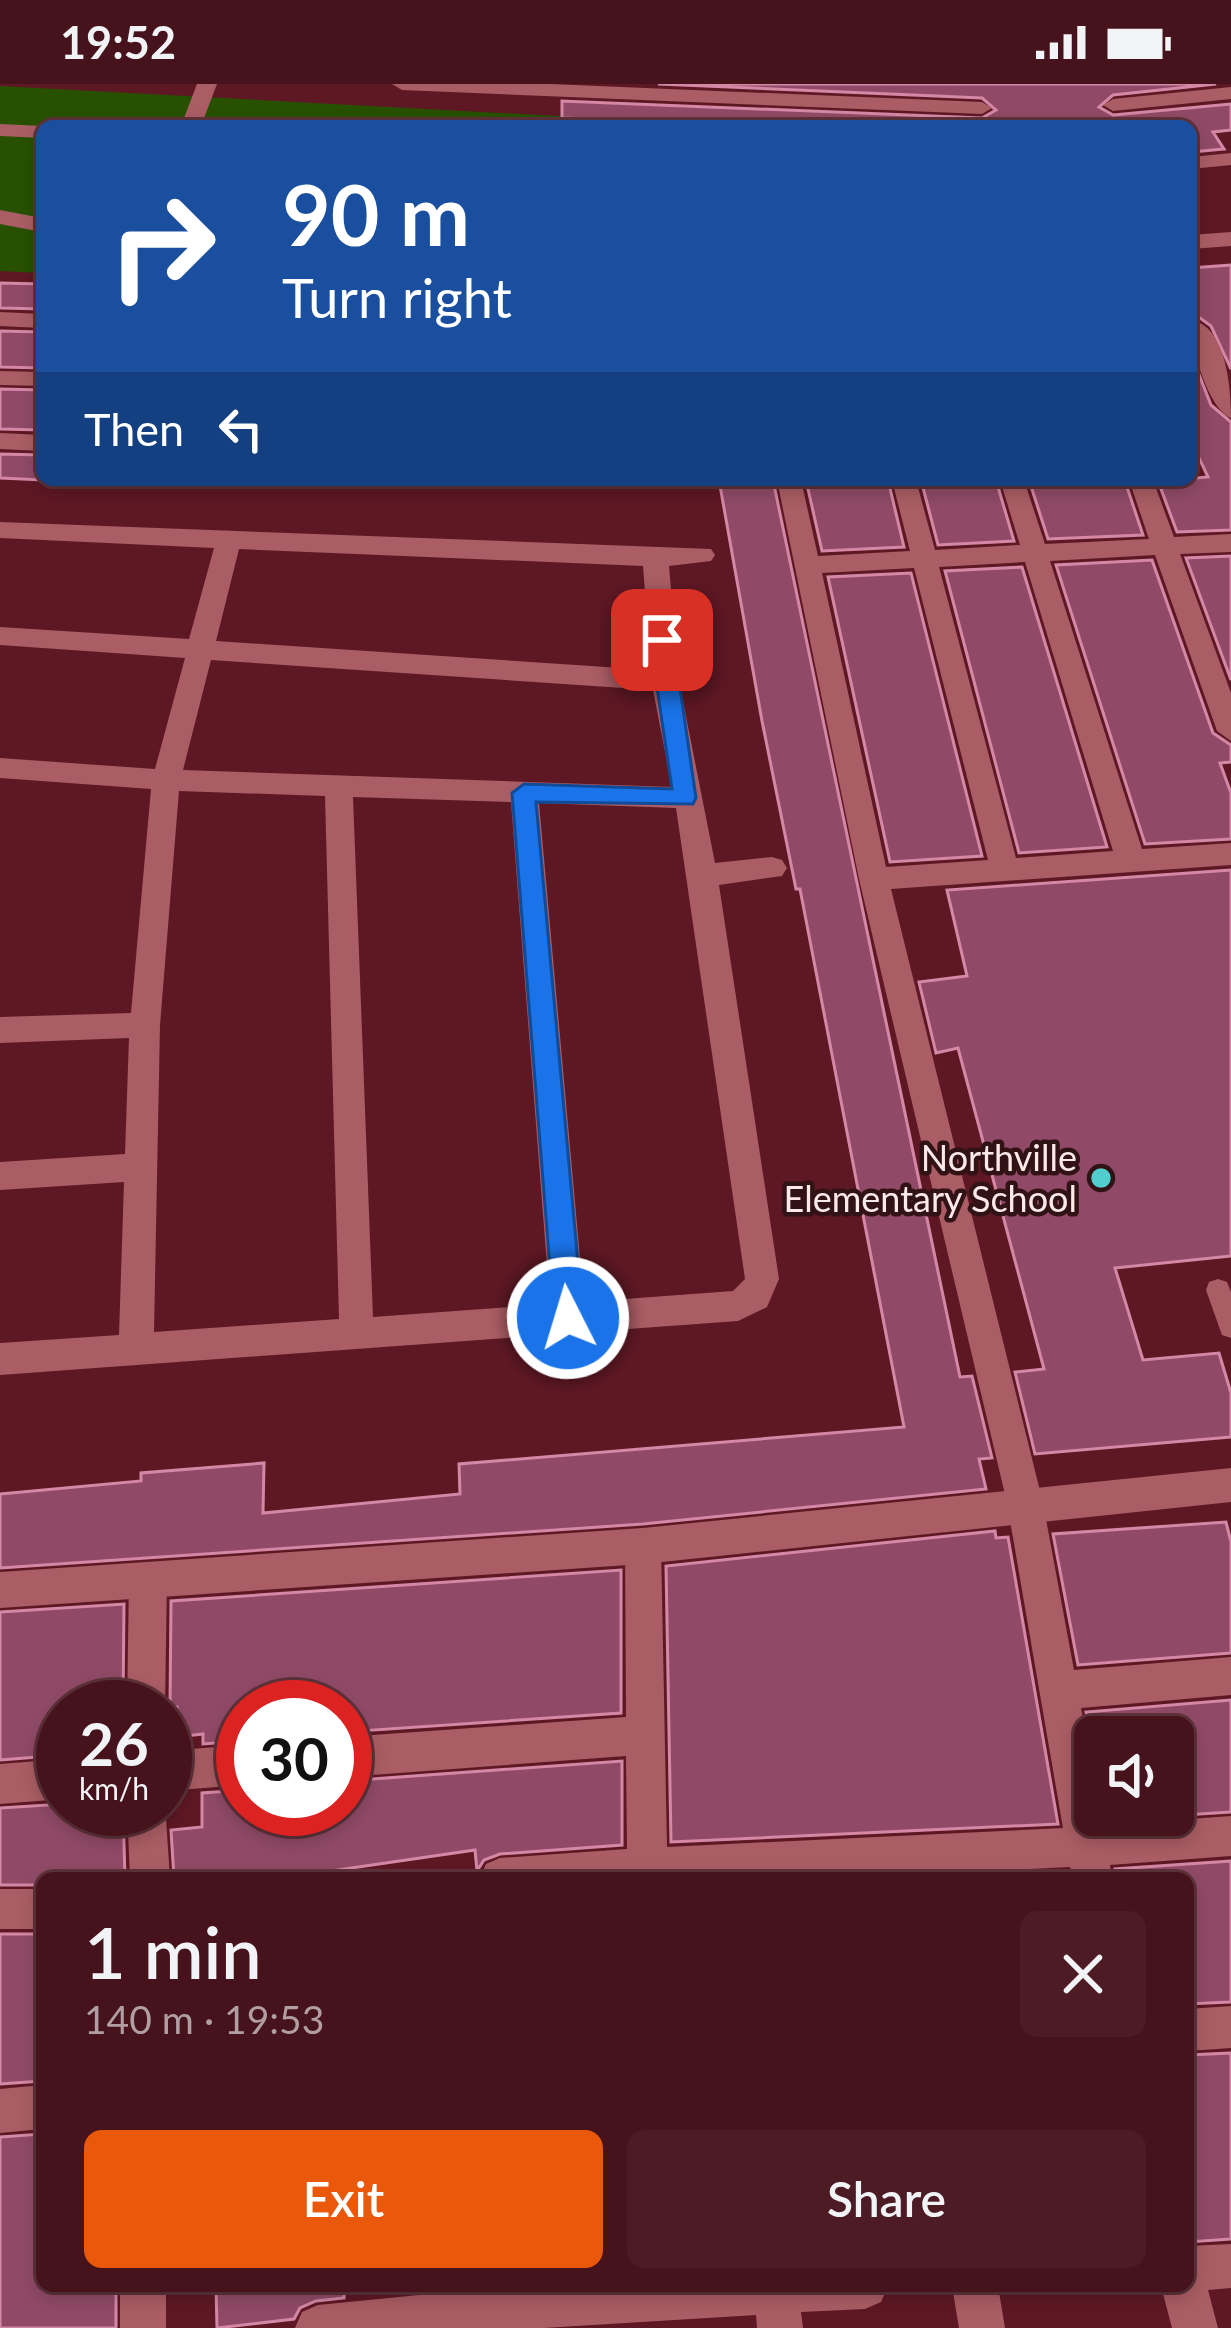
<!DOCTYPE html>
<meta charset="utf-8">
<style>
:root{--surface:#46121b;--page:#4d1b24;--text:#f1f3f6;--muted:#b09ea3;--line:#5e323a;--accent:#ea580c}
body{margin:0;font-family:Lato,sans-serif;background:var(--page);color:var(--text);height:100vh;display:flex;flex-direction:column;font-size:45px;white-space:nowrap}
*{box-sizing:border-box;margin:0}
p{font-size:39px;color:var(--muted)}
.icon{flex:none;width:66px;height:66px;fill:none;stroke:currentColor;stroke-width:2;stroke-linecap:round;stroke-linejoin:round}
.map{position:relative;flex:1;overflow:hidden}
.details{position:absolute;left:36px;top:1788px;width:1158px;height:420px;display:flex;flex-direction:column;background:var(--surface);border-radius:18px;box-shadow:0 6px 18px #0003,0 0 0 3px var(--line)}
.details>*{flex:none}
.top-card{position:absolute;left:36px;top:36px;width:1161px;height:366px;border-radius:18px;box-shadow:0 6px 18px #0003,0 0 0 3px var(--line);background:#1a4fa0;color:#fff;overflow:hidden}
.fabs{position:absolute;left:1074px;top:1632px;display:grid;gap:24px}
.fabs a{display:grid;place-items:center;width:120px;height:120px;border-radius:18px;background:var(--surface);box-shadow:0 6px 18px #0003,0 0 0 3px var(--line);font-size:60px}
.speed{position:absolute;left:36px;top:1596px;display:flex;gap:24px;font-size:60px;font-weight:700;text-align:center}
.speed>*{display:grid;place-content:center;width:156px;height:156px;border-radius:50%;background:var(--surface);box-shadow:0 6px 18px #0003,0 0 0 3px var(--line);line-height:1}
.speed small{font-size:30px;font-weight:400}
.speed .limit{border:18px solid #d22;background:#fff;color:#111}
.pin{position:absolute;display:grid;place-items:center;width:102px;height:102px;color:#fff;margin:-51px;border-radius:24px;box-shadow:0 6px 18px #0006}
.me{position:absolute;width:132px;margin:-66px;rotate:355deg;stroke-linejoin:round;filter:drop-shadow(0 0 9px #0008)}
.turn{display:flex;align-items:center;gap:42px;height:252px;padding:0 48px;font-size:54px}
.turn .icon{width:156px;height:156px;stroke-width:2.5}
.turn b{display:block;font-size:84px;line-height:102px}
.then{display:flex;align-items:center;height:114px;padding:0 48px;background:#0003;gap:24px;font-size:45px}
.round{display:grid;place-items:center;flex:none;width:126px;height:126px;border-radius:18px;background:var(--page)}
.overview{display:flex;align-items:center;justify-content:space-between;height:204px;padding:0 48px}
h1{font-size:72px;font-weight:600;line-height:90px}
.primary-button{display:flex;gap:24px;margin-top:auto;padding:24px 48px}
.primary-button a{flex:1;height:138px;border-radius:18px;background:var(--accent);color:#fff;font-size:48px;font-weight:600;line-height:138px;text-align:center}
.primary-button a+a{background:var(--page);color:var(--text)}
.status{display:flex;justify-content:space-between;align-items:center;height:84px;padding:0 60px;background:var(--surface);direction:ltr}
.status svg{height:33px;fill:currentColor}
.map>svg:first-child{display:block}
.green{fill:#275101}
.building{fill:#904a67;stroke:#d588a6;stroke-width:3}
.lines{fill:none;stroke-linecap:round;stroke-linejoin:round}
.service{fill:#aa5d64;fill-rule:evenodd}
.minor{fill:#aa5d64;fill-rule:evenodd}
.tertiary{fill:#aa5d64;fill-rule:evenodd}
.route{fill:#1a73e8;stroke:#114b97;stroke-width:3}
.poi-dot{fill:#52cdcd;stroke:#311215;stroke-width:4.5}
.labels{text-anchor:middle;dominant-baseline:central;stroke-width:9;stroke-linejoin:round;paint-order:stroke}
.poi-label{font-size:36px;fill:#fce9ea;stroke:#311215;text-anchor:end}
</style>
<div class="status"><b>19:52</b><svg viewBox="0 0 49 12"><path d="M0 12V9h3v3zM5 12V6h3v6zM10 12V3h3v9zM15 12V0h3v12zM26 1h20v11H26zM47 4h2v5h-2z"/></svg></div>
<div class="map">
<svg width="1231" height="2244" viewBox="0 0 1231 2244">
<rect width="100%" height="100%" fill="#5e1824"/>
<path class="green" d="M0,2l652,35 1,5h-611v147l-42,-2z"/>
<path class="building" d="M658,0h558l-103,11 -14,12 14,8 118,-11v26l-18,2 11,17 -33,3v-26l-118,-4v4h-410l-1,-4 -100,-4v-17l420,17 14,-8 -14,-12z
M1231,181v104l-20,-43 -11,-8 -9,1v-51z
M0,199l42,1v25l-42,-1z
M0,247l42,1v36l-42,-1z
M1191,270l20,51 20,17v108l-54,2 -19,-51 50,-4 -17,-36z
M0,305l42,1v40l-42,-1z
M0,370l42,1v25l-42,-2z
M719,396h54l187,897 12,-1 20,82 -13,1 7,30 -343,35 -643,44v-74l141,-13v-8l123,-10 -1,50 197,-19 -1,-30 445,-37 -104,-538h-4l-34,-168z
M806,396h82l16,67 -82,4z
M921,396h75l18,61 -76,4z
M1029,396h88l9,4 17,51 -95,4z
M1231,472v124l-45,-122z
M1152,476l61,173 18,12v17l-11,1 11,30v46l-86,5 -89,-279z
M1022,483l85,280 -88,6 -74,-282z
M911,489l71,283 -92,6 -62,-285z
M1231,786v386l-116,12 28,92 76,-7 12,40v44l-196,17 -20,-82 29,-3 -86,-321 -22,5 -17,-71 48,-6 -20,-86z
M1226,1438l5,20v111l-153,12 -25,-131z
M995,1447l1,7 12,-1 50,287 -387,18 -5,-276z
M621,1486v143l-276,19v-25h-102v34l-40,3v-10l-27,3 1,-30h-7l1,-106z
M124,1520l-1,103h-60v48l-63,5v-148z
M1231,1616v112l-124,8 -1,-5h67v-78h-78v22l-9,-47z
M622,1677v84l-122,9 -16,6 -7,11 -2,-21 -192,28h-109l-3,-48 31,-3v-34l41,-3v19h102v-28z
M63,1720v5h60l2,69h-83v7h-42v-77z
M1231,1777v141l-43,2v-126h-72l-1,-9z
M0,1850h42v147l-42,3z
M1231,1969v186l-43,3v-187z
M42,2050v152h74v42h-116v-191z
M216,2202h128v12l-28,3 -16,7 -6,11 -77,9z"/>
<g class="lines">
<path class="service" d="M1218,1195l9,3 4,10v46l-9,-3 -16,-45 3,-8z"/>
<path class="minor" d="M197,0h20l-16,42h-20z
M392,0h158l432,18 10,6 -10,6 -580,-24z
M1231,3v12l-118,12 -10,-6 10,-6z
M0,40l43,2 -1,12 -42,-2z
M1231,69v12l-40,4v-12z
M0,126l42,8v14l-42,-8z
M1231,148v14l-40,3v-14z
M0,228l42,2v14l-42,-2z
M1198,238c29,12 33,68 33,96 -23,-10 -40,-70 -40,-94z
M0,287l42,1v14l-42,-1z
M0,349l42,2v16l-42,-2z
M777,396h24l17,76 92,-5 -18,-71h24l19,70 85,-5 -20,-65h24l21,64 104,-5 -20,-59h24l21,57 57,-3v18l-51,2 51,139v48l-14,-10 -62,-176 -105,6 92,288 89,-6v22l-340,24 152,614 31,167 157,-13v38l-150,13 14,76v31h6l2,10 128,-9v40l-121,9 2,13h-40l-2,-11 -214,11h-376l6,-14 14,-6 127,-9 -1,-93 -281,21v-40l281,-20 -1,-171 5,-13 13,-5 13,5 5,13 6,301 396,-19 -56,-325 -148,-624zM1025,478l88,289 -97,7 -77,-291zM914,484l74,292 -102,7 -64,-294z
M0,438l711,27 4,6 -4,6 -42,5 10,115 36,182 57,-6 10,3 5,8 -5,8 -63,9 60,394 -12,28 -29,14 -738,54v-32l119,-8 5,-153 -124,8v-28l125,-8 4,-116 -129,5v-26l131,-4 20,-224 -151,-11v-20l155,11 30,-111 -185,-13v-18l189,12 25,-91 -214,-10zM239,465l404,17 8,104 -435,-29zM211,576l442,30 19,97 -489,-17zM179,707l146,5 14,523 -185,13 6,-307zM353,713l158,5 39,502 -177,13zM539,719l137,5 69,471 -12,12 -149,11z
M148,1478l13,5 6,13 -2,128 -38,-1 2,-127 6,-13z
M243,1661v40l-78,6v-40z
M63,1675v40l-63,5v-40z
M165,1720l5,74h-40l-3,-69h38z
M0,1805h42v40h-42z
M1231,1922v42l-43,3v-42z
M42,2001v44l-42,4v-44z
M1231,2160v44l-23,2 10,38h-46l-11,-42h27v-40z
M120,2202h46v42h-46z
M510,2202h378l-7,16 -16,7 -64,3 2,16h-46l-1,-13 -212,13h-249l7,-16 16,-7z
M952,2202h46l7,42h-46z"/>
<path class="tertiary" d="M1231,1384v34l-588,62 -643,44v-36l643,-44z"/>
</g>
<path class="route" d="M662,549l11,7 23,158 -3,6 -157,-2 47,516 -4,10 -11,3 -10,-3 -4,-10 -42,-525 12,-9 148,5 -22,-149z"/>
<circle class="poi-dot" cx="1101" cy="1094" r="12"/>
<g class="labels">
<g class="poi-label">
<text x="1077" y="1073">Northville<tspan x="1077" dy="41">Elementary School</tspan></text>
</g>
</g>
</svg>
<div class="fabs">
<a><svg class="icon" aria-label="sound" viewBox="0 0 24 24"><path d="M4 9h4l5-4v14l-5-4H4zM17 9q2 3 0 6"/></svg></a>
</div>
<div class="speed"><div>26<small>km/h</small></div><div class="limit">30</div></div>
<div class="pin" style="left:662px;top:556px;background:#d93025"><svg class="icon" aria-label="arrive" viewBox="0 0 24 24"><path d="M6 21V4h12l-3 4 3 4H6"/></svg></div>
<svg class="me" style="left:568px;top:1234px" viewBox="-20 -20 40 40"><circle r="17" fill="#1a73e8" stroke="#fff" stroke-width="3"/><path d="M0-11L8 9 0 5-8 9z" fill="#fff"/></svg>
<div class="top-card">
<div class="turn"><svg class="icon" aria-label="right" viewBox="0 0 24 24"><path d="M7 20v-9h11M14 6l5 5-5 5"/></svg><div><b>90 m</b>Turn right</div></div>
<div class="then">Then<svg class="icon" aria-label="left" viewBox="0 0 24 24"><path d="M17 20v-9H6M10 6l-5 5 5 5"/></svg></div>
</div>
<section class="details">
<div class="overview"><div><h1>1 min</h1><p>140 m · 19:53</p></div><a class="round"><svg class="icon" aria-label="close" viewBox="0 0 24 24"><path d="M6 6l12 12M18 6L6 18"/></svg></a></div>
<div class="primary-button"><a>Exit</a><a>Share</a></div>
</section>
</div>
